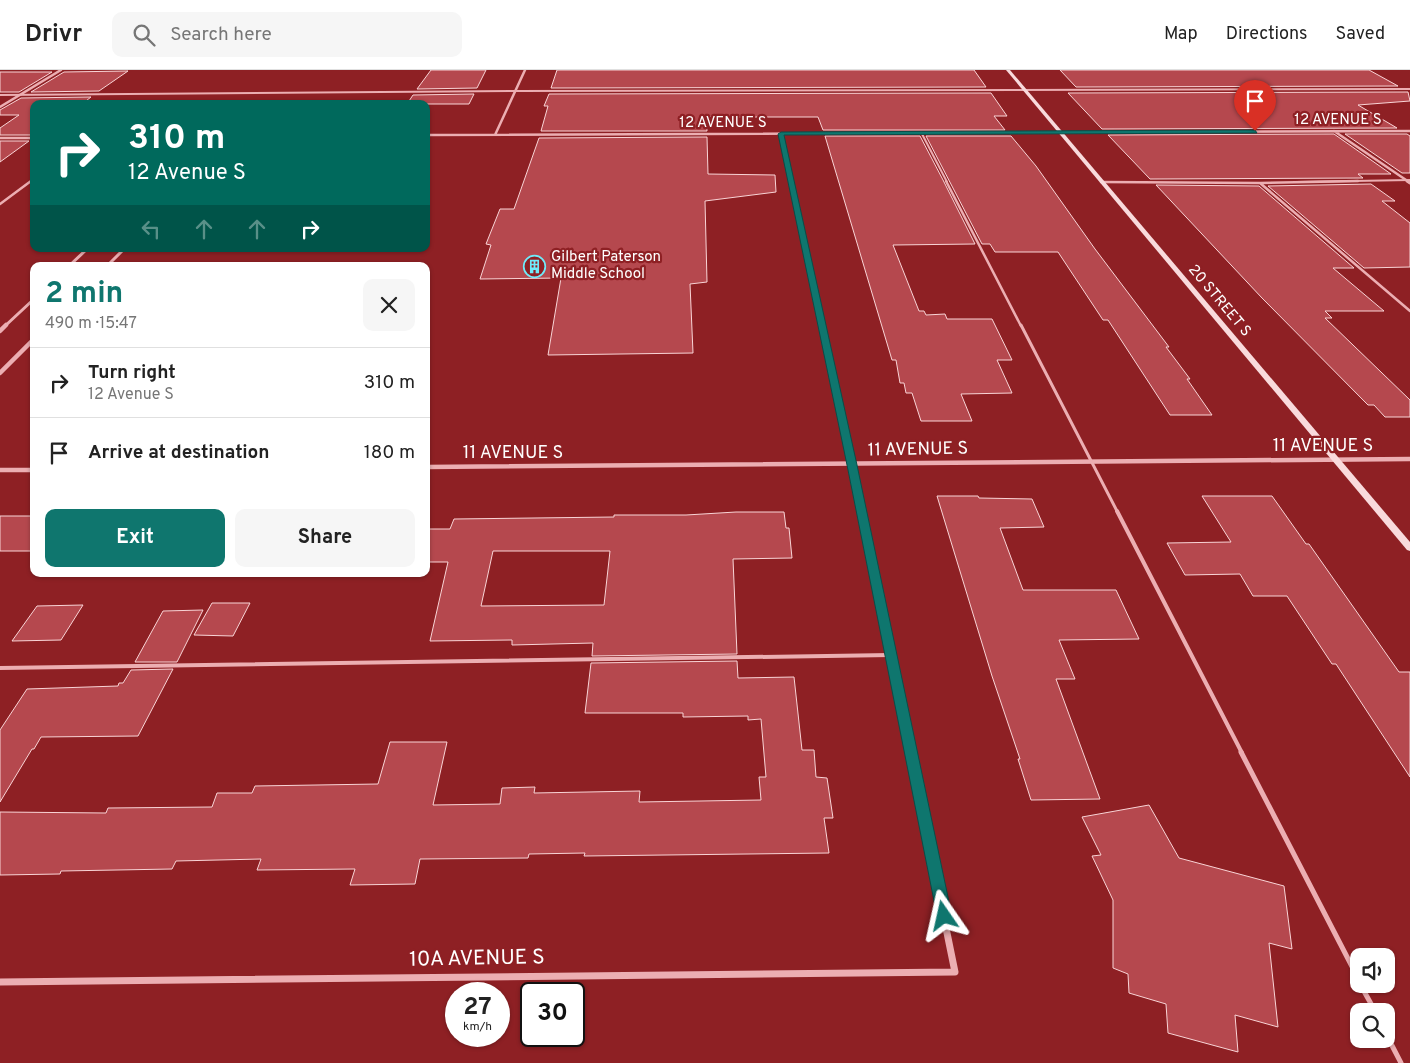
<!DOCTYPE html>
<meta charset="utf-8">
<style>
:root{--surface:#fff;--page:#f6f6f6;--text:#222;--muted:#767676;--line:#e0e0e0;--accent:#0f766e}
body{margin:0;font-family:Overpass,sans-serif;background:var(--page);color:var(--text);height:100vh;display:flex;flex-direction:column;font-size:19px;white-space:nowrap}
*{box-sizing:border-box;margin:0}
p{font-size:16px;color:var(--muted)}
.icon{flex:none;width:28px;height:28px;fill:none;stroke:currentColor;stroke-width:2;stroke-linecap:round;stroke-linejoin:round}
.map{position:relative;flex:1;overflow:hidden}
.drawer{position:absolute;left:30px;top:192px;width:400px;height:315px;display:flex;flex-direction:column;background:var(--surface);border-radius:10px;box-shadow:0 1px 4px #0004}
.drawer>*{flex:none}
.top-card{position:absolute;left:30px;top:30px;width:400px;height:152px;border-radius:10px;box-shadow:0 1px 4px #0004;background:#00695c;color:#fff;overflow:hidden}
.tools{position:absolute;left:1350px;top:878px;display:grid;gap:10px}
.tools a{display:grid;place-items:center;width:45px;height:45px;border-radius:10px;background:var(--surface);box-shadow:0 1px 4px #0004;font-size:25px}
.speed{position:absolute;left:445px;top:912px;display:flex;gap:10px;font-size:25px;font-weight:700;text-align:center}
.speed>*{display:grid;place-content:center;width:65px;height:65px;border-radius:50%;background:var(--surface);box-shadow:0 1px 4px #0004;line-height:1}
.speed small{font-size:12px;font-weight:400}
.speed .limit{border:2px solid #111;border-radius:8px;background:#fff;color:#111}
.pin{position:absolute;display:grid;place-items:center;width:42px;height:42px;color:#fff;margin:-51px -21px;border-radius:50% 50% 50% 0;rotate:-45deg;box-shadow:0 0 5px #0007}
.pin .icon{rotate:45deg}
.me{position:absolute;width:55px;margin:-28px;rotate:349deg;stroke-linejoin:round;filter:drop-shadow(0 0 4px #0008)}
.turn{display:flex;align-items:center;gap:18px;height:105px;padding:0 15px;font-size:22px}
.turn .icon{width:65px;height:65px;stroke-width:2.5}
.turn b{display:block;font-size:35px;line-height:42px}
.lanes{display:flex;align-items:center;height:48px;padding:0 15px;background:#0003;justify-content:center;gap:25px;direction:ltr}
.lanes .off{opacity:.35}
.round{display:grid;place-items:center;flex:none;width:52px;height:52px;border-radius:10px;background:var(--page)}
.summary{display:flex;align-items:center;justify-content:space-between;height:85px;padding:0 15px}
h1{font-size:30px;font-weight:700;line-height:38px;color:var(--accent)}
.action{display:flex;gap:10px;margin-top:auto;padding:10px 15px}
.action a{flex:1;height:58px;border-radius:10px;background:var(--accent);color:#fff;font-size:20px;font-weight:700;line-height:58px;text-align:center}
.action a+a{background:var(--page);color:var(--text)}
ul{padding:0;list-style:none}
li{display:flex;align-items:center;gap:15px;height:70px;padding:0 15px;border-top:1px solid var(--line)}
li div{flex:1}
li b{display:block;font-size:19px}
li em{font-style:normal}
header{display:flex;align-items:center;gap:30px;box-sizing:border-box;height:70px;padding:0 25px;background:var(--surface);border-bottom:1px solid var(--line)}
header strong{font-size:24px}
nav{display:flex;gap:28px;margin-inline-start:auto;font-size:18px}
.search{width:350px;height:45px;background:var(--page);display:flex;align-items:center;gap:12px;box-sizing:border-box;padding:0 18px;border-radius:10px;color:var(--muted);font-size:19px}
.map>svg:first-child{display:block}
.building{fill:#b5484e;stroke:#f9d4d6;fill-rule:evenodd}
.lines{fill:none;stroke-linecap:round;stroke-linejoin:round}
.lane-far4{stroke:#ecaeb2;stroke-width:2}
.lane-far3{stroke:#ecaeb2;stroke-width:2.5}
.lane-far2{stroke:#ecaeb2;stroke-width:3}
.lane-far1{stroke:#ecaeb2;stroke-width:4}
.lane{stroke:#ecaeb2;stroke-width:5}
.street-far4{stroke:#ecaeb2;stroke-width:2.5}
.street-far3{stroke:#ecaeb2;stroke-width:3}
.street-far2{stroke:#ecaeb2;stroke-width:4.5}
.street-far1{stroke:#ecaeb2;stroke-width:5.5}
.street{stroke:#ecaeb2;stroke-width:7}
.secondary{fill:#f9dadc;fill-rule:evenodd}
.route{fill:#0f766e;stroke:#0a4d48}
.labels{text-anchor:middle;dominant-baseline:central;stroke-width:4.5;stroke-linejoin:round;paint-order:stroke}
.far-street-label{font-size:15px;fill:#fff;stroke:#8e2024}
.far-poi-label{font-size:15px;fill:#fff;stroke:#8e2024;text-anchor:start}
.street-label{font-size:18px;fill:#fff;stroke:#8e2024}
.near-street-label{font-size:21px;fill:#fff;stroke:#8e2024}
</style>
<header>
<strong>Drivr</strong>
<div class="search"><svg class="icon" aria-label="search" viewBox="0 0 24 24"><circle cx="10" cy="10" r="6"/><path d="M15 15l6 6"/></svg>Search here</div>
<nav><a>Map</a><a>Directions</a><a>Saved</a></nav>
</header>
<div class="map">
<svg width="1410" height="993" viewBox="0 0 1410 993">
<rect width="100%" height="100%" fill="#8e2024"/>
<path class="building" d="M431,0h55l-9,18 -60,1z
M557,0h417l12,17 -435,1z
M1060,0h309l29,16 -322,1z
M128,1l-29,20 -68,1 33,-20z
M0,2h52l-33,20h-19z
M1408,22l2,9 -52,4 39,23 -295,1 -34,-36z
M991,23l16,23h-13l11,14h-182l-5,-13h-112l1,14h-166l7,-25h-4l5,-12z
M474,24l-5,10h-62l6,-9z
M91,27l-9,7h-48v31h-34v-7l19,-13h-19v-5l21,-12z
M1334,64l57,40h-33l5,4 -213,1 -42,-44z
M1345,64h62l3,2v37h-8z
M825,66h95l23,44 32,64 -82,1 26,66h5l2,4 19,-1 2,5h45l20,41h-15l15,33 -51,1 11,27h-51l-9,-28h-6l-2,-10h-4l-4,-23h-4z
M926,66h85l25,30 59,83 74,98h-3l24,32h-3l25,36h-42l-62,-95h-5l-45,-68h-63l-5,-8h-8z
M707,67l1,37 67,1 1,17 -71,9 2,81 -17,2 3,69 -145,2 13,-77 -81,1 11,-34 -5,-1 14,-35h14l25,-71z
M0,71h29l-29,21z
M1371,114l24,17h-13l28,22v44l-46,1 -96,-82z
M1156,115l103,1 95,82h-21l51,43h-59l7,7h-7l85,82v17h-25l-11,-12h-6l-106,-107z
M937,426h41l1,2 53,1 12,28 -44,1 23,62h93l23,49 -80,1 16,39h-19l44,120 -69,1 -13,-41h2l-28,-83z
M1202,426h70l34,48h3l90,128h11v105l-74,-113h-4l-45,-68h-34l-13,-22 -55,1 -18,-32 64,-1z
M736,442h48l2,16h3l3,30 -59,1 4,95 -145,2 1,-13 -81,2v-5l-82,1 18,-79h-22v-33h24l4,-10 160,-2v-2h72zM493,481h117l-6,54 -123,1z
M0,446h34v35h-34z
M212,533h38l-17,33 -39,-1z
M83,535l-22,35 -49,1 25,-35z
M203,540l-26,52h-42l28,-51z
M737,591l1,17 56,-1 8,73h12l2,27 11,1 6,40h-9l5,35 -245,3 1,-3 -56,1 -1,4 -108,1 -5,25 -65,1 5,-16 -98,1 4,-11 -85,2 -4,8 -111,2 -1,3 -60,1v-63l106,1 2,-5 104,-1 5,-14h35l3,-7 123,-2 12,-42h57l-14,63 67,-1 2,-16 33,-1 -1,6 106,-2 -1,11 122,-2 -2,-23h7l-5,-58 -13,1v-4l-65,1v-4h-98l6,-50z
M173,599l-35,67 -97,1 -7,12h-2l-32,53v-72l27,-41 91,-3 1,-3h4l8,-13z
M1149,735l30,53 105,28 8,63 -23,-6 9,84 -43,-12 3,37 -70,-19 -2,-29 -37,-11 -1,-19 -15,-6v-68l-21,-44 9,-1 -19,-38z"/>
<g class="lines">
<path class="lane-far4" d="M0,25l516,-4 894,-2
M921,62l26,50
M30,112l4,-3
M1101,112h46
M1296,112l114,-2"/>
<path class="lane-far3" d="M946,111l75,145
M1101,112l159,1 98,-2
M1260,113l150,128
M0,134l31,-23"/>
<path class="lane-far2" d="M1021,255l97,188"/>
<path class="lane-far1" d="M1117,441l125,242
M0,598l891,-13"/>
<path class="lane" d="M1241,682l118,228
M1360,914l15,27
M1386,964l15,29"/>
<path class="street-far4" d="M0,37l61,-37
M1334,61l75,51
M781,64l10,48
M426,65l984,-4
M495,65l30,-65
M0,68h34"/>
<path class="street-far3" d="M791,111l31,145
M1407,111l3,2
M69,196l18,-17
M107,196l17,-17
M5,256l29,-27"/>
<path class="street-far2" d="M822,255l40,188
M0,261l6,-6
M0,303l34,-34
M426,397l984,-8
M0,400h34"/>
<path class="street-far1" d="M861,441l50,242"/>
<path class="street" d="M0,912l955,-10 -45,-220"/>
<path class="secondary" d="M1006,0h4l400,472v9l-3,-1z"/>
</g>
<path class="route" d="M1255,60l2,3 -473,2 73,330 95,451 -3,5 -5,2 -6,-2 -91,-456 -69,-331 3,-2z"/>
<defs>
<symbol id="building-ring" viewBox="-11 -11 22 22"><circle r="9.5" fill="#8e2024" stroke="#6febfa" stroke-width="1.5"/><path d="M-4-6H4V6H1V3H-1V6H-4ZM-2.5-4.3h1.7v1.8h-1.7ZM.8-4.3h1.7v1.8H.8ZM-2.5-1h1.7V.8h-1.7ZM.8-1h1.7V.8H.8Z" fill="#6febfa"/></symbol>
</defs>
<g fill-rule="evenodd">
<use href="#building-ring" x="522" y="184" width="25" height="25"/>
</g>
<g class="labels">
<g class="far-street-label">
<text x="1338" y="50">12 AVENUE S</text>
<text x="723" y="53">12 AVENUE S</text>
<text transform="translate(1219 231) rotate(50)">20 STREET S</text>
</g>
<g class="far-poi-label">
<text x="551" y="187">Gilbert Paterson<tspan x="551" dy="17">Middle School</tspan></text>
</g>
<g class="street-label">
<text x="1323" y="376">11 AVENUE S</text>
<text transform="translate(918 380) rotate(-1)">11 AVENUE S</text>
<text x="513" y="383">11 AVENUE S</text>
</g>
<g class="near-street-label">
<text transform="translate(477 889) rotate(-1)">10A AVENUE S</text>
</g>
</g>
</svg>
<div class="tools">
<a><svg class="icon" aria-label="sound" viewBox="0 0 24 24"><path d="M4 9h4l5-4v14l-5-4H4zM17 9q2 3 0 6"/></svg></a>
<a><svg class="icon" aria-label="search" viewBox="0 0 24 24"><circle cx="10" cy="10" r="6"/><path d="M15 15l6 6"/></svg></a>
</div>
<div class="speed"><div>27<small>km/h</small></div><div class="limit">30</div></div>
<div class="pin" style="left:1255px;top:61px;background:#d93025"><svg class="icon" aria-label="arrive" viewBox="0 0 24 24"><path d="M6 21V4h12l-3 4 3 4H6"/></svg></div>
<svg class="me" style="left:944px;top:846px" viewBox="-20 -20 40 40"><path d="M0-17L14 15 0 8-14 15z" fill="#0f766e" stroke="#fff" stroke-width="4"/></svg>
<div class="top-card">
<div class="turn"><svg class="icon" aria-label="right" viewBox="0 0 24 24"><path d="M7 20v-9h11M14 6l5 5-5 5"/></svg><div><b>310 m</b>12 Avenue S</div></div>
<div class="lanes"><svg class="icon off" aria-label="left" viewBox="0 0 24 24"><path d="M17 20v-9H6M10 6l-5 5 5 5"/></svg><svg class="icon off" aria-label="ahead" viewBox="0 0 24 24"><path d="M12 20V5M6 11l6-6 6 6"/></svg><svg class="icon off" aria-label="ahead" viewBox="0 0 24 24"><path d="M12 20V5M6 11l6-6 6 6"/></svg><svg class="icon" aria-label="right" viewBox="0 0 24 24"><path d="M7 20v-9h11M14 6l5 5-5 5"/></svg></div>
</div>
<section class="drawer">
<div class="summary"><div><h1>2 min</h1><p>490 m · 15:47</p></div><a class="round"><svg class="icon" aria-label="close" viewBox="0 0 24 24"><path d="M6 6l12 12M18 6L6 18"/></svg></a></div>
<ul>
<li><svg class="icon" aria-label="right" viewBox="0 0 24 24"><path d="M7 20v-9h11M14 6l5 5-5 5"/></svg><div><b>Turn right</b><p>12 Avenue S</p></div><em>310 m</em></li>
<li><svg class="icon" aria-label="arrive" viewBox="0 0 24 24"><path d="M6 21V4h12l-3 4 3 4H6"/></svg><div><b>Arrive at destination</b></div><em>180 m</em></li>
</ul>
<div class="action"><a>Exit</a><a>Share</a></div>
</section>
</div>
